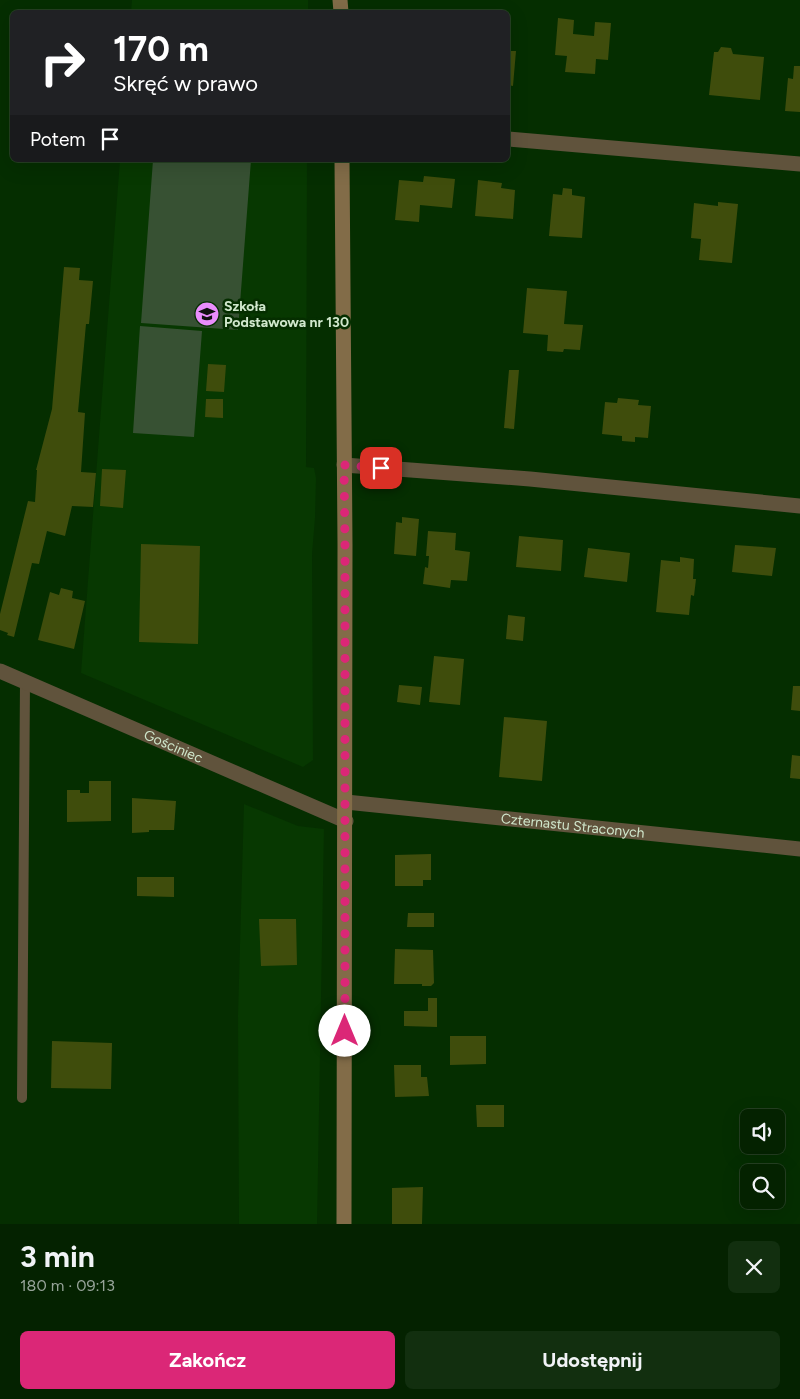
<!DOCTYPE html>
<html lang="pl">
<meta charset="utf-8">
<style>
:root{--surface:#042200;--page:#122f0f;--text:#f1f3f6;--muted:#97a499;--line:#253f22;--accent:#db2777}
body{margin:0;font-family:Figtree,sans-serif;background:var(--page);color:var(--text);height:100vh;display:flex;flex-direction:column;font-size:19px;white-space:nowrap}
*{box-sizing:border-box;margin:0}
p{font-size:16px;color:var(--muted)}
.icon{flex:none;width:28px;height:28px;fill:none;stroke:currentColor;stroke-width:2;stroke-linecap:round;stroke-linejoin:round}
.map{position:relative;height:1224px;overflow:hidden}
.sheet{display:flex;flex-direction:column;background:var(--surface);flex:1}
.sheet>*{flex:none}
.banner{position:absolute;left:10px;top:10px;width:500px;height:152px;border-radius:8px;box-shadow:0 5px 20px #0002,0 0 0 1px var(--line);background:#202124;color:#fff;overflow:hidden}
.tools{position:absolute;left:740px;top:1109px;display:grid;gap:10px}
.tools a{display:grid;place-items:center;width:45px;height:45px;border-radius:8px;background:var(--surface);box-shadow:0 5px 20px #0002,0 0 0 1px var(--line);font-size:25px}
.pin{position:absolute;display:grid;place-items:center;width:42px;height:42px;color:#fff;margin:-21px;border-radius:10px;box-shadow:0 2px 8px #0006}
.me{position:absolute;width:55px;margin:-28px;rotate:0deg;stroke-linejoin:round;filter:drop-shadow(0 0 4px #0008)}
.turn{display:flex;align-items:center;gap:18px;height:105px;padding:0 20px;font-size:22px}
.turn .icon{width:65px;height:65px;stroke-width:2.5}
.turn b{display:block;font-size:35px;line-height:42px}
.then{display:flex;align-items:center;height:48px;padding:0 20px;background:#0003;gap:10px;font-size:19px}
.round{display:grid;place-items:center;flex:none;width:52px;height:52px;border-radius:8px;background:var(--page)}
.headline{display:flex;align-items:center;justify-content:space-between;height:85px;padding:0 20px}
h1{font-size:30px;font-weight:700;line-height:38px}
.cta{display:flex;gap:10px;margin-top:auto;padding:10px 20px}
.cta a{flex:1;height:58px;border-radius:8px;background:var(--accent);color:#fff;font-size:20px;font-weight:700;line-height:58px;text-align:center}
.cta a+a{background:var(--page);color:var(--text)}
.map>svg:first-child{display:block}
.built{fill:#073801}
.green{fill:#375133}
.building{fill:#3f4d0c}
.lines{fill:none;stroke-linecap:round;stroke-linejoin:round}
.lane{stroke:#60533c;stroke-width:10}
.street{stroke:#60533c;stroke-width:15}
.secondary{stroke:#826c48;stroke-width:15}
.route{stroke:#db2777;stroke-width:9;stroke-dasharray:0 16.2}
.labels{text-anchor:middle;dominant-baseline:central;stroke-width:5;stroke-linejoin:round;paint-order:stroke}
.poi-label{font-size:14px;font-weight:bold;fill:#d0e7cc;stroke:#052e00;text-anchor:start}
.street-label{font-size:14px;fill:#d0e7cc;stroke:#052e00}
</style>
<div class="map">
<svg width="800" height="1224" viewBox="0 0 800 1224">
<rect width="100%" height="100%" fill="#052e00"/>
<path class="built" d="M132,0h176v12h-177z
M120,160h187l-1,307 8,1 2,10 -1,40 -3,36 1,206 -10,7 -222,-94z
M244,804l54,22 26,3 -7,395h-78l-1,-209z"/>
<path class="green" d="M153,160h98l-13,170 -97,-7z
M140,326l62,5 -8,106 -61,-4z"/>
<path class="building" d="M558,18l16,2 -1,14 21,2 1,-14 16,1 -3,37 -12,-1 -1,15 -30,-2 2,-16 -12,-1z
M721,47l10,1 2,6 31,3 -4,43 -51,-5 5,-43h4z
M508,51h8l-3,35 -5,-1z
M794,66h6v46l-15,-1 3,-33 5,1z
M424,176l31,3 -3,29 -32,-3 -1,17 -24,-2 4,-40 24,2z
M478,180l24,3 -1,5 14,2 -2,29 -38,-3z
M563,188l9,1v6l13,2 -3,41 -33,-2 4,-42 9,1z
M718,202l20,2 -6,59 -33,-3 2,-21 -10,-1 3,-35 24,3z
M64,267l16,1 -1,12 14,1 -4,43h-3l-8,88 7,1 -4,59 15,1 -3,34 -21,-1 -7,30 -18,-5 -8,33 -7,-1 -18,74 -7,-2 1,-2 -8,-3v-16l28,-113 7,1 2,-32h-1l16,-61z
M527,288l40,3 -3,33 19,1 -3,25 -16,-1 -1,3 -16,-1 1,-16 -25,-2z
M208,364l18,1 -2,27 -18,-1z
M509,370h10l-5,59 -10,-1z
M618,398l21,2 -1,5 13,1 -3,32 -13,-1v5l-13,-1v-5l-20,-2 3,-32 12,1z
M206,399h17v19l-18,-1z
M102,469l24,1 -3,38 -23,-2z
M402,517l17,2 -3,37 -22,-2 2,-32 6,1z
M428,531l28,2 -1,17 15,2 -3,29 -16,-1 -1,8 -27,-4 2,-17 3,1 1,-12h-3z
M519,536l44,4 -2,31 -45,-4z
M141,544l59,2 -2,98 -59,-2z
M735,545l41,3 -4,28 -40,-4z
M588,548l42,5 -3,29 -43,-5z
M680,557l14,2 -1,20h3l-2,17 -3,-1 -2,20 -33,-3 5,-52 19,2z
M61,588l12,3 -1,7 13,3 -11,48 -36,-9 12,-48 9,3z
M508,615l17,2 -2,24 -17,-2z
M434,656l30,3 -4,46 -31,-3z
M399,685l23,2 -2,18 -23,-3z
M793,686h7v25l-9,-1z
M504,717l43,4 -5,60 -43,-4z
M792,755l8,1v23l-10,-1z
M89,781h22v40l-44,1v-32h13v3h9z
M132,798l44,3 -2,29h-25v2l-17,1z
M431,854v26h-8v6h-28v-31z
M137,877h37v20l-37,-1z
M408,913h26v14h-27z
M259,919h37l1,46 -36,1z
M395,949l38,1 1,33 -3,3h-9v-2h-28z
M428,998h9v29l-33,-1v-15h24z
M450,1036h36v28l-36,1z
M52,1041l60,2 -1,46 -60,-1z
M394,1065h27v12h6l2,19 -34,1z
M476,1105h28v22h-27z
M423,1187l-1,37h-30v-36z"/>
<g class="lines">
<path class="lane" d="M22,1098l3,-416"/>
<g class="street">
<path d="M508,139l292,25"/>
<path d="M344,465l186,14 270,27"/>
<path id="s1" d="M0,671l346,150"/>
<path id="s2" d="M346,802l454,47"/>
</g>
<path class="secondary" d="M340,0l1,12
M342,160l3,384 -1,680"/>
</g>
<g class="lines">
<path class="route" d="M345,1031v-487l-1,-79 37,3"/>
</g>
<defs>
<symbol id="school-disc" viewBox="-11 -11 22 22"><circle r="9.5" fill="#ea8dfc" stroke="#052e00"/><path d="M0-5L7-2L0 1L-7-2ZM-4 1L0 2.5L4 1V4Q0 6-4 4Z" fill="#111"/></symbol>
</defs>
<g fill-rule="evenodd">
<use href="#school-disc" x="193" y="300" width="28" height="28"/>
</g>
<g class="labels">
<g class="poi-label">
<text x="224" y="306">Szkoła<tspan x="224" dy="16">Podstawowa nr 130</tspan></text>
</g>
<g class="street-label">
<text stroke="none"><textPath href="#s1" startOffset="189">Gościniec</textPath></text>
<text stroke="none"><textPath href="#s2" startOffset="228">Czternastu Straconych</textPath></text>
</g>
</g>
</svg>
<div class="tools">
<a><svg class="icon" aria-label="sound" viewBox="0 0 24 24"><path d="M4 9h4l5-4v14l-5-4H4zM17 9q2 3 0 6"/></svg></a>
<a><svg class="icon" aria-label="search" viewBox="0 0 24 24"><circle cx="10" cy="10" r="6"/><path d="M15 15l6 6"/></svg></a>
</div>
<div class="pin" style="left:381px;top:468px;background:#d93025"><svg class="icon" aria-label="arrive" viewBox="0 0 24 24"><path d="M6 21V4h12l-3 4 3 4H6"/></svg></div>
<svg class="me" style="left:345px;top:1031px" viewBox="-20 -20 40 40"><circle r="19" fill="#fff"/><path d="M0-13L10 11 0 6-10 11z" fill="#db2777"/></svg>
<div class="banner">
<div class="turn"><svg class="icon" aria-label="right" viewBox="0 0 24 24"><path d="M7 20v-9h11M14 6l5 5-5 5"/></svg><div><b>170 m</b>Skręć w prawo</div></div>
<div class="then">Potem<svg class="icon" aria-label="arrive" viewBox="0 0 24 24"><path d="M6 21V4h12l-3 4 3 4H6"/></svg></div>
</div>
</div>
<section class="sheet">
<div class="headline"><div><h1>3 min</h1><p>180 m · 09:13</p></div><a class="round"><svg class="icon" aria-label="close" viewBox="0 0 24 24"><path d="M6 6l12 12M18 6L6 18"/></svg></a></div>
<div class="cta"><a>Zakończ</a><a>Udostępnij</a></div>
</section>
